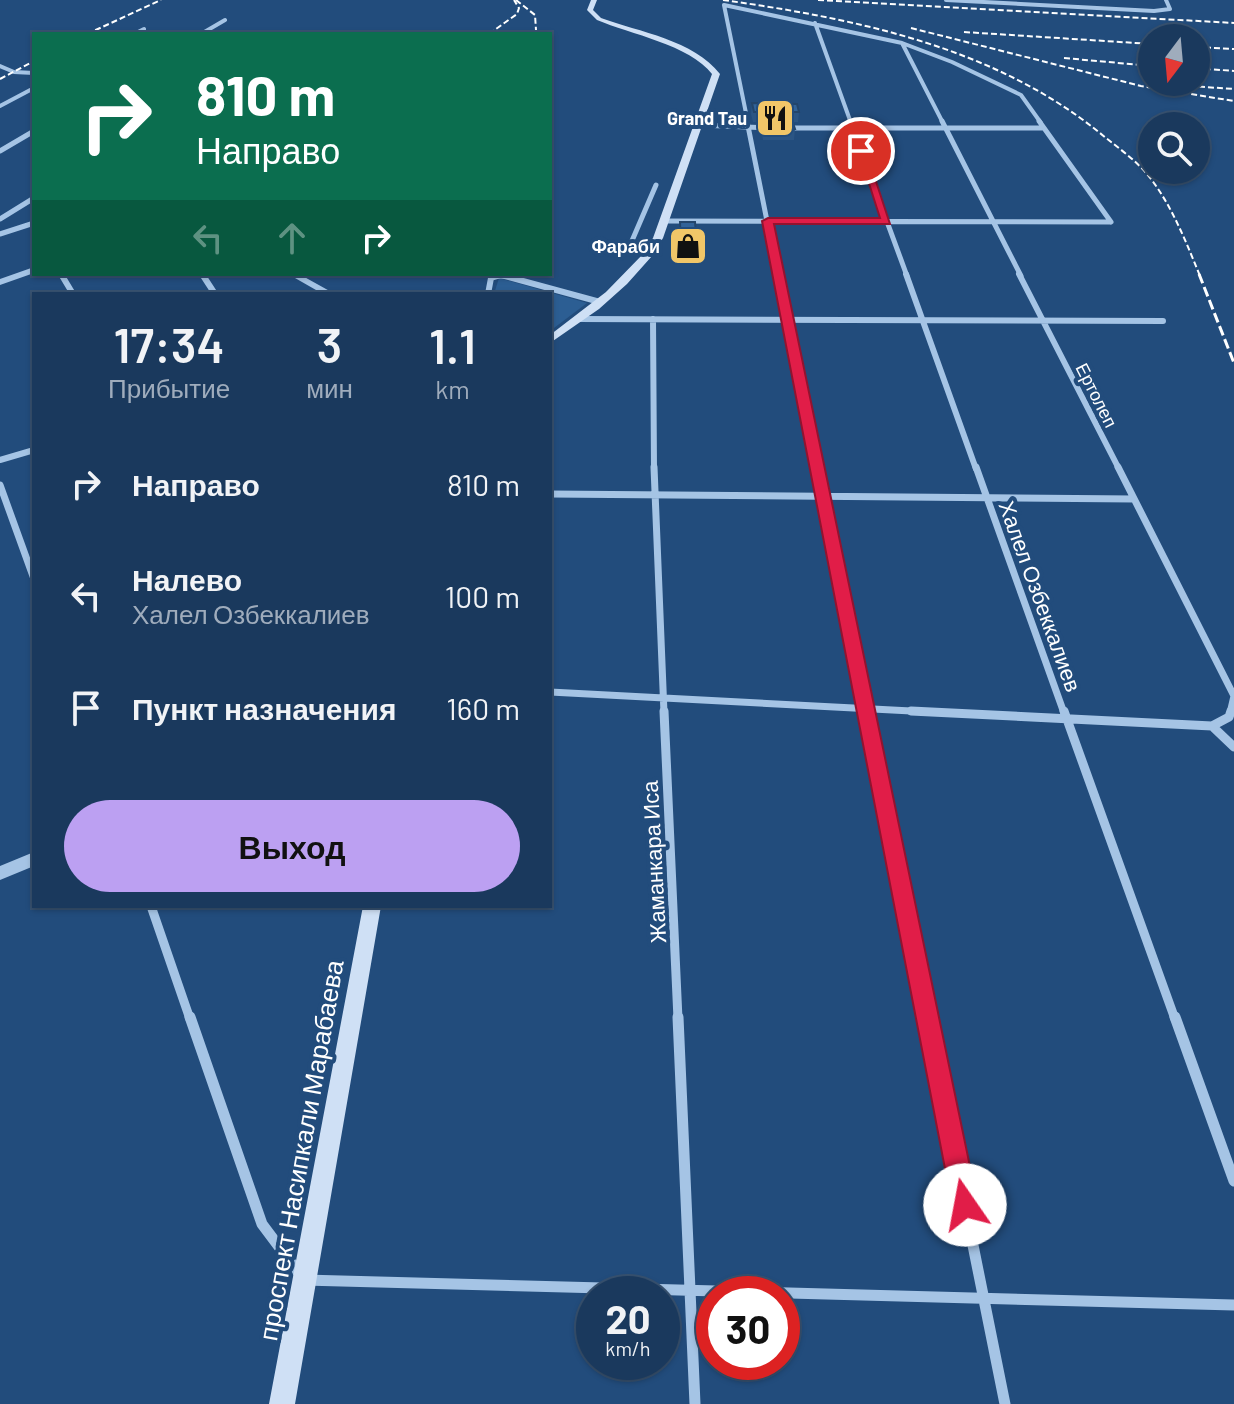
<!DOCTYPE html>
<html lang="ru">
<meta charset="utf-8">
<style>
:root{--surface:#1a395d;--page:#234063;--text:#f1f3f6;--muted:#9facbc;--line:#385372;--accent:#bca0f2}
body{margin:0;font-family:Barlow,sans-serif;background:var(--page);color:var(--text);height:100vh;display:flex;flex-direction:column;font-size:30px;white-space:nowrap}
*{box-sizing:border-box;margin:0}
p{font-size:26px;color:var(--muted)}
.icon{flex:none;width:44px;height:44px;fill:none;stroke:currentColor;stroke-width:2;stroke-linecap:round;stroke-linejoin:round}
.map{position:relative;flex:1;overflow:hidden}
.sheet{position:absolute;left:32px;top:292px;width:520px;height:616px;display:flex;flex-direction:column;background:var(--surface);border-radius:0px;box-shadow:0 2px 6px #0004,0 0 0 2px var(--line)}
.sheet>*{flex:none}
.top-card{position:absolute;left:32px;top:32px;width:520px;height:244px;border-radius:0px;box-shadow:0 2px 6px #0004,0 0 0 2px var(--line);background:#0b6e4f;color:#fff;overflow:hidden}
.needle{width:52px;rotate:196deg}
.buttons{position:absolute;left:1138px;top:24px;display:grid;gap:16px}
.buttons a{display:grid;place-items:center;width:72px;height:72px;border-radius:50%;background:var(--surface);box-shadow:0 2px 6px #0004,0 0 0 2px var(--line);font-size:40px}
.speed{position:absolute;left:576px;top:1276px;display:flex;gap:16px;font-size:40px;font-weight:700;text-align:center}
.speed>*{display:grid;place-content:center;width:104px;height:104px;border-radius:50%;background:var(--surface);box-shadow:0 2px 6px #0004,0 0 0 2px var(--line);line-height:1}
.speed small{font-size:20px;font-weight:400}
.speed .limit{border:12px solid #d22;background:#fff;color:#111}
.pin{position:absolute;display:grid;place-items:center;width:68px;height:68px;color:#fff;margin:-34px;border:4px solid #fff;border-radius:50%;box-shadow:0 2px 8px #0007}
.me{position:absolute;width:88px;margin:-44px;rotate:348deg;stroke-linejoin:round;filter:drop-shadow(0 0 6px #0008)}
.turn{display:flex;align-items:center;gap:28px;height:168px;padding:0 32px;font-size:36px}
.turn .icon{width:104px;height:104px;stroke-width:2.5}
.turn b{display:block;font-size:56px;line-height:68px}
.lanes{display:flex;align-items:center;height:76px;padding:0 32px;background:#0003;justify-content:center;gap:40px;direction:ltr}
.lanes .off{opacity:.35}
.eta{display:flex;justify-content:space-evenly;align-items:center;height:136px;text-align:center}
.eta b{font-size:48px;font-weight:600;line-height:56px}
.button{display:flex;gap:16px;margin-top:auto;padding:16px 32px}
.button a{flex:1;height:92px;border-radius:48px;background:var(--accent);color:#111;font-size:32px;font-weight:600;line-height:92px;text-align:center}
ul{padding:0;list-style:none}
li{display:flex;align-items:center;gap:24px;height:112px;padding:0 32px}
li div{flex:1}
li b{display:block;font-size:30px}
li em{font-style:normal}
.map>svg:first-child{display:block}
.green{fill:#2c5e93}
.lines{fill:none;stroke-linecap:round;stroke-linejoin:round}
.minor-far5{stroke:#a5c4e5;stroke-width:4}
.minor-far4{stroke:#a5c4e5;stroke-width:5}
.minor-far3{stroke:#a5c4e5;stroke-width:6}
.minor-far2{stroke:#a5c4e5;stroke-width:7}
.minor-far1{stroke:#a5c4e5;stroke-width:9}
.minor{stroke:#a5c4e5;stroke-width:11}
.tertiary{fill:#a5c4e5;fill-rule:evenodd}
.secondary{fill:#cfe0f5;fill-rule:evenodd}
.rail-far1{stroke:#fff;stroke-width:2;stroke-dasharray:6 3;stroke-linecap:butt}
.rail{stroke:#fff;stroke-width:3;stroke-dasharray:10 4;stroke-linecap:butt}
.wall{fill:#2b5584}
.building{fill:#326399;stroke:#23456b;stroke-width:2}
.route{fill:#e11d48;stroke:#92132f;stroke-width:2}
.labels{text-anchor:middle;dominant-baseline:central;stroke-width:8;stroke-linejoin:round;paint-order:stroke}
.far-poi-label{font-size:18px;font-weight:bold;fill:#fff;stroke:#224c7c;text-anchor:end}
.far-street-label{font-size:18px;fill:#fff;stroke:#224c7c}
.street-label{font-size:22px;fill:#fff;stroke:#224c7c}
.near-street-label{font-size:26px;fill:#fff;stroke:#224c7c}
</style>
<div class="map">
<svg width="1234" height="1404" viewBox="0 0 1234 1404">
<rect width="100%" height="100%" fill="#224c7c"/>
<path class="green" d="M499,278l88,25 -37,28v-37h-56z"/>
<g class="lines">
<path class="minor-far5" d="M946,0l208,11 16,-2 -4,-9
M815,23l36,100
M134,34l10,-5
M201,34l24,-14
M902,43l41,80
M0,66l14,6 20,1
M0,106l34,-18
M748,123l-24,-118 178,38 50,19 69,33 20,28"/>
<path class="minor-far4" d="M747,121l31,155
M850,121l57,155
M942,121l79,155
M1039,121l72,101
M699,125l71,3
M783,128h261
M0,151l34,-20
M0,219l34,-21
M664,221l447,1
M0,234l34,-11
M628,250l28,-65
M497,276h8"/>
<path class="minor-far3" d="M61,274l12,20
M202,274l13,20
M778,274l39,195
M906,274l70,195
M1019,274l100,195
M488,294l3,-16 10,-3 99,27
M578,319l585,2
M653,319l1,150
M0,460l34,-10"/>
<path class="minor-far2" d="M654,467l10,246
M817,467l49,246
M976,467l88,246
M1118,467l116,229 -4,17
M0,485l34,94
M550,494l584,5
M550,692l400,21"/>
<path class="minor-far1" d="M664,711l14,308
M866,711l62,308
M911,711l301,15
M1064,711l111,308
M1231,711l-2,6 -17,9 22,21
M151,906l39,113"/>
<path class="minor" d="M190,1017l72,207 42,56 930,25
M678,1017l17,387
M927,1017l78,387
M1175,1017l59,164"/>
<path class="tertiary" d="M34,267v6l-34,12v-6z
M288,274h11l36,20h-12z
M34,852v14l-34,14v-14z"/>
<path class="secondary" d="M591,0h6l-4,10 8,8c38,14 93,22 119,56l-57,164 -11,18 -25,28 -28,25 -49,34v-8l56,-43 38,-39 9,-15 59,-164c-22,-29 -82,-40 -115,-54l-10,-10z
M363,906h18l-86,498h-26z"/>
<path class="rail-far1" d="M516,0l19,15 1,15 -3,4
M723,0c135,19 276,48 383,138 14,11 29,22 41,36 24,29 39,68 53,102
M818,0l416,23
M911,28l230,58 93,15
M964,32l188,12
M87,34l74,-34
M489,34l28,-20 2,-6 -5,-8
M1196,47l38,2
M1064,58l88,8
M1196,68l38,3
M0,79l34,-18
M1190,86l44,3"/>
<path class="rail" d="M1199,274l35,89"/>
</g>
<path class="wall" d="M752,103l47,9 -1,10h-45l-2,-8z
M763,123l32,6 -1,11h-31l-1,-6z
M680,222l17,26 -1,12 -15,-1z"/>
<path class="building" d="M752,103l45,1 2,8h-45z
M763,123h30l2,6h-31z
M680,222h15l2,26h-16z"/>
<path class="route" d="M858,149l8,2 24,73h-116l204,981 -3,9 -10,4 -9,-4 -4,-9 -190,-984 6,-3h112z"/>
<defs>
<symbol id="restaurant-square" viewBox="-11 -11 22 22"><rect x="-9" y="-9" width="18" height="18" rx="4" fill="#f1c668" stroke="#224c7c"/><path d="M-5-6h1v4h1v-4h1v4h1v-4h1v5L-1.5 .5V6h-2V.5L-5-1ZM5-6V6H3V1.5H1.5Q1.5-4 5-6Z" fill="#111"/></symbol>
<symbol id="shop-square" viewBox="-11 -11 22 22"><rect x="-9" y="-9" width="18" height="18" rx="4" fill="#f1c668" stroke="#224c7c"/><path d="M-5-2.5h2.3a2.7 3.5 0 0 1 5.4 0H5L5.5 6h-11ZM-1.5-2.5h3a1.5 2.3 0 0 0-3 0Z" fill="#111"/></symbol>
</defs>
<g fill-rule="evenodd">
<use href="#restaurant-square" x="753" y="96" width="44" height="44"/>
<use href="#shop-square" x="666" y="224" width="44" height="44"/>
</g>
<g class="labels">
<g class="far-poi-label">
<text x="747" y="118">Grand Tau</text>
<text x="660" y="246">Фараби</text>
</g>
<g class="far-street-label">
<text transform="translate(1097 395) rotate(63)">Ертолеп</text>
</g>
<g class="street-label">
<text transform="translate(1041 596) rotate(70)">Халел Озбеккалиев</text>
<text transform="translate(653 862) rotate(-93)">Жаманкара Иса</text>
</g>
<g class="near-street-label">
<text transform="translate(300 1150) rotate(-80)">проспект Насипкали Марабаева</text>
</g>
</g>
</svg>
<div class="buttons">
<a><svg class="needle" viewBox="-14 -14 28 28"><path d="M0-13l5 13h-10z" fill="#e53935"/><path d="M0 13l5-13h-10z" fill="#9facbc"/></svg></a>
<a><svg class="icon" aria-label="search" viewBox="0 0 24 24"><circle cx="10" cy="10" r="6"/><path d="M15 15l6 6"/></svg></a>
</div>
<div class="speed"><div>20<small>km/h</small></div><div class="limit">30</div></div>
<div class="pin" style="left:861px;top:151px;background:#d93025"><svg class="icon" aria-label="arrive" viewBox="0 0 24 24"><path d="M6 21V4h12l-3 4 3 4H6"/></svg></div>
<svg class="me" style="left:965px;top:1205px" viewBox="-20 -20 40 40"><circle r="19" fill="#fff"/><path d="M0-13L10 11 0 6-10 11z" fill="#e11d48"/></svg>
<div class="top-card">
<div class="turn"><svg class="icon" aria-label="right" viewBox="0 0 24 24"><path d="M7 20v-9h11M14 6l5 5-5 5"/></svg><div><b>810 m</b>Направо</div></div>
<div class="lanes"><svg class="icon off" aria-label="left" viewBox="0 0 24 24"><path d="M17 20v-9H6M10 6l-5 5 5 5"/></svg><svg class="icon off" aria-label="ahead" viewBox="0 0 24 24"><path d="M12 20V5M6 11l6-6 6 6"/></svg><svg class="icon" aria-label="right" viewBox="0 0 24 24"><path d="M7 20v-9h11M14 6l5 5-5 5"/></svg></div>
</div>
<section class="sheet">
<div class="eta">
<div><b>17:34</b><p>Прибытие</p></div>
<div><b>3</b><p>мин</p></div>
<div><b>1.1</b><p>km</p></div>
</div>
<ul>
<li><svg class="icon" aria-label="right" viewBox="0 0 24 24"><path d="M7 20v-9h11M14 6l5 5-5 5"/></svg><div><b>Направо</b></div><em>810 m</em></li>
<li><svg class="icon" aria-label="left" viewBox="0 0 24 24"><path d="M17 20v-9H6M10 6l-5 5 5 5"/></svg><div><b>Налево</b><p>Халел Озбеккалиев</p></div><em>100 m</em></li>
<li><svg class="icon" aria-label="arrive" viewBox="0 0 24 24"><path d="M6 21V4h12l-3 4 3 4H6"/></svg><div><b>Пункт назначения</b></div><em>160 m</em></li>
</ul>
<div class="button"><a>Выход</a></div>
</section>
</div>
